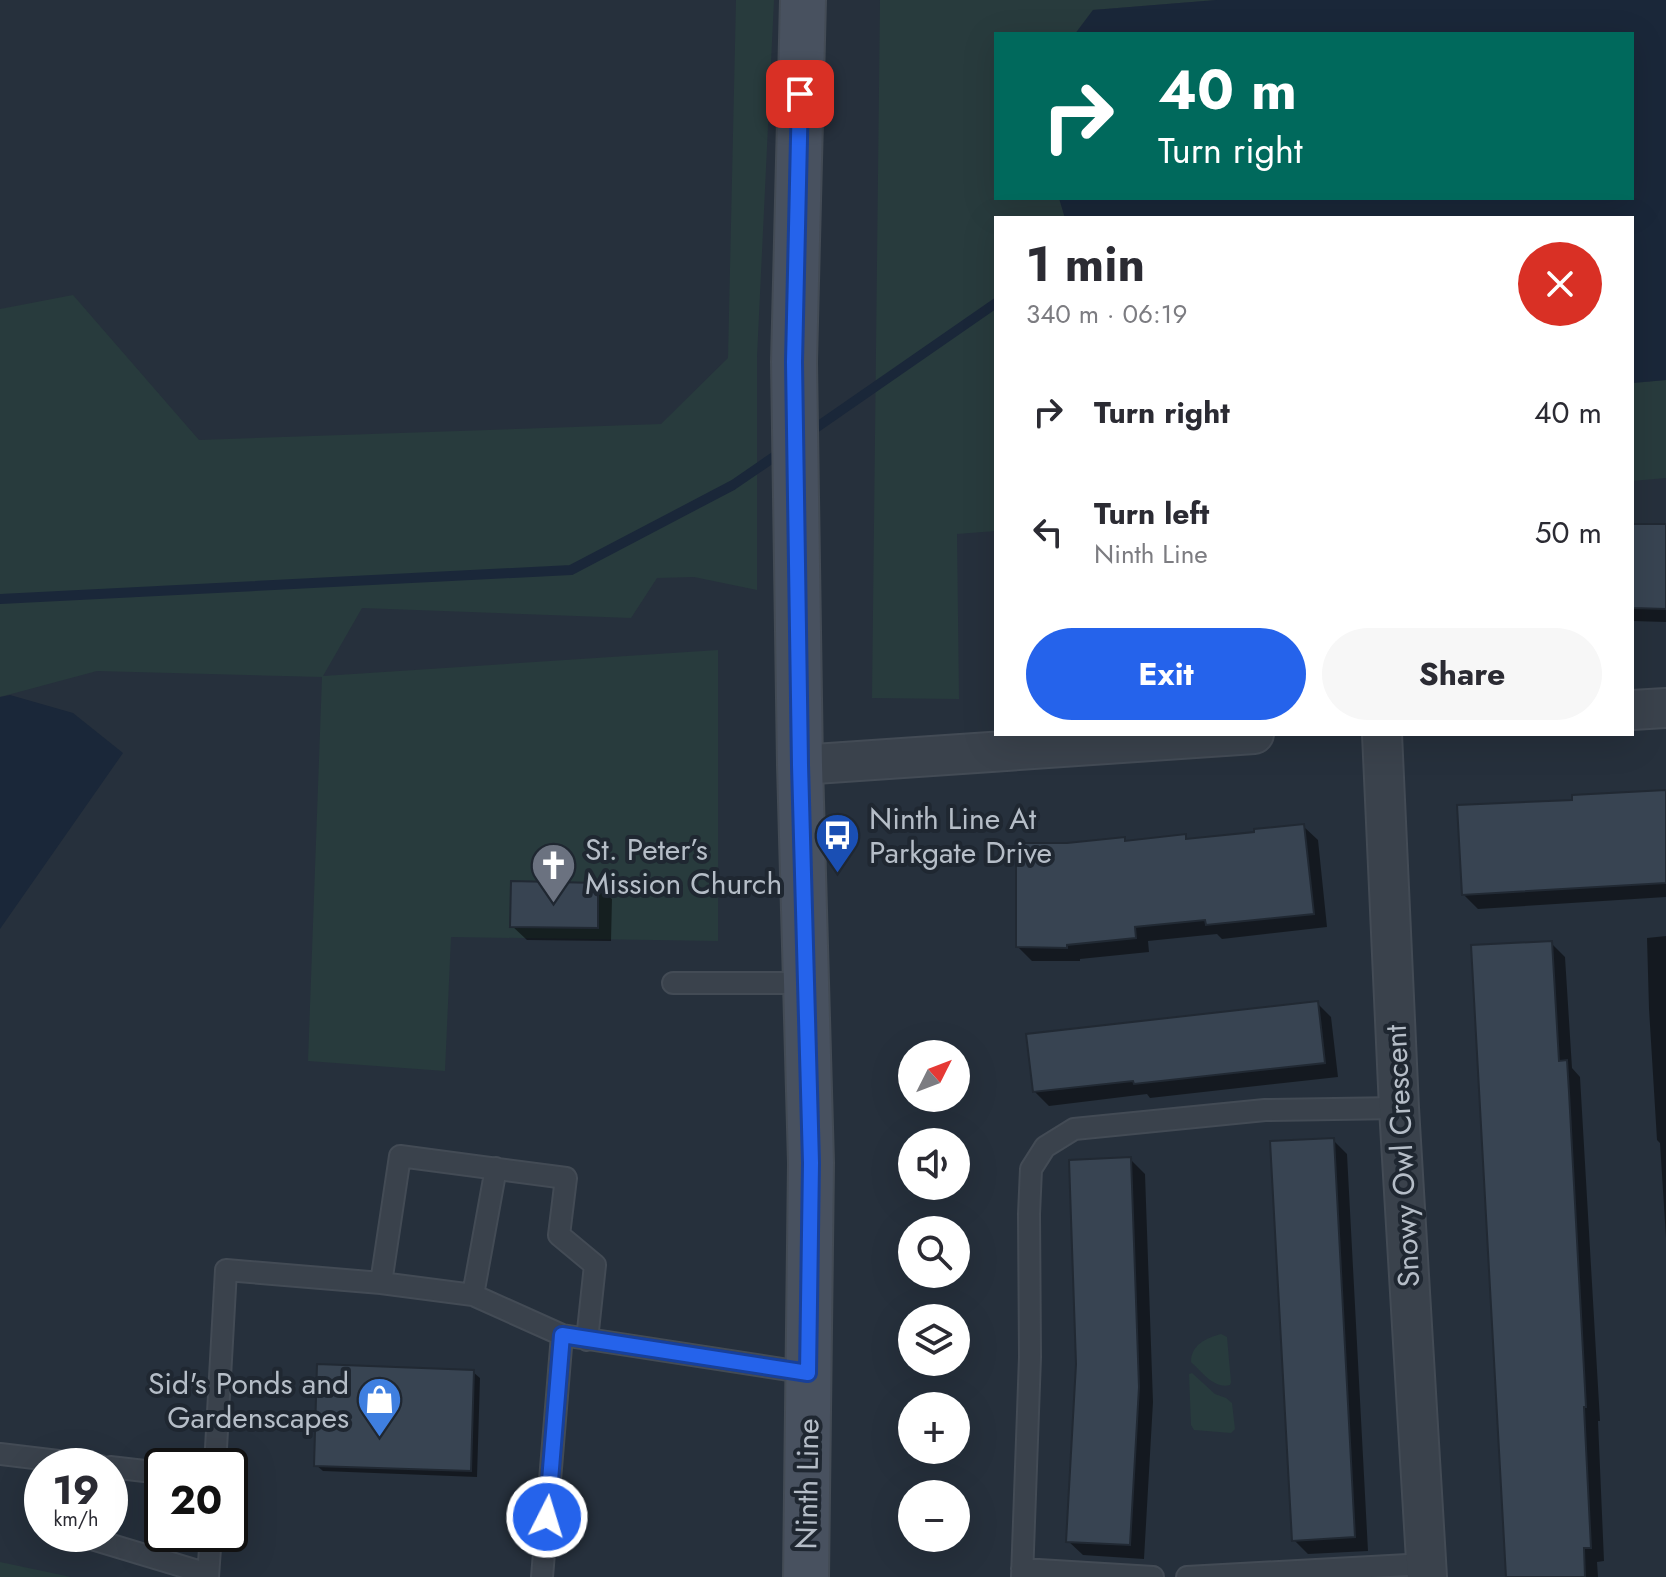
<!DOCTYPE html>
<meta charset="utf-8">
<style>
:root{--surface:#fff;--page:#f7f7f7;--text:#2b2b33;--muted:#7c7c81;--accent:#2563eb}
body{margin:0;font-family:Jost,sans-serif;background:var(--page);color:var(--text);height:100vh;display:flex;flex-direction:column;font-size:30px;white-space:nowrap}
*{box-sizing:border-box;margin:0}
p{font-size:26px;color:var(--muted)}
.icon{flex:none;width:44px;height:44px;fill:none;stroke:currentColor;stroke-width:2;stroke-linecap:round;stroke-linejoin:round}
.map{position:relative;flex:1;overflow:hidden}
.panel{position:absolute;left:994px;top:216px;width:640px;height:520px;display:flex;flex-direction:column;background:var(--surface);border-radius:0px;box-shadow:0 8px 32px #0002}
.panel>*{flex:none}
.banner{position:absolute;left:994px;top:32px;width:640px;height:168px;border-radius:0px;box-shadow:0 8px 32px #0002;background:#00695c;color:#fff;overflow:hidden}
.needle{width:52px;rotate:48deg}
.buttons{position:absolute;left:898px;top:1040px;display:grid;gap:16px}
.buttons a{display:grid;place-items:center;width:72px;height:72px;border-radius:50%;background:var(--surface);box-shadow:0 8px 32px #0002;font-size:40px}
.speed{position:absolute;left:24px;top:1448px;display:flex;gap:16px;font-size:40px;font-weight:700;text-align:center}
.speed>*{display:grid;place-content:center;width:104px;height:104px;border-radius:50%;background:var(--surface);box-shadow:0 8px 32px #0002;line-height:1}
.speed small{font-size:20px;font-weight:400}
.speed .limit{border:4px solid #111;border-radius:12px;background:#fff;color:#111}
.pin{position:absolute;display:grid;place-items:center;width:68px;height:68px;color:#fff;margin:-34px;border-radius:16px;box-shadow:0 4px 12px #0006}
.me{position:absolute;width:88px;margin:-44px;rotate:5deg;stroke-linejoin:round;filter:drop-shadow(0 0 6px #0008)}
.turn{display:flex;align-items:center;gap:28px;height:168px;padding:0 32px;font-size:36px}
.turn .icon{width:104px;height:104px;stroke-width:2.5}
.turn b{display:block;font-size:56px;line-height:68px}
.round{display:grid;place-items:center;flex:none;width:84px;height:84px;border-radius:42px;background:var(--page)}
.overview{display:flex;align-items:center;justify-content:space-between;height:136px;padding:0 32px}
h1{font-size:48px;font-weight:700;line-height:60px}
.cta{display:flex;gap:16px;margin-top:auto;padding:16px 32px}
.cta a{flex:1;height:92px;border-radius:48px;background:var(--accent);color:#fff;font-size:32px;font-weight:700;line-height:92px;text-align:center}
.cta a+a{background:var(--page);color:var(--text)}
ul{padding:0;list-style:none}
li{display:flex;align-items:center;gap:24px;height:120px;padding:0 32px}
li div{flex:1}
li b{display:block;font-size:30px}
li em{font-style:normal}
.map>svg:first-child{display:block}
.green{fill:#283b3d}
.water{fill:#1a2739}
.shadow{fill:#0007}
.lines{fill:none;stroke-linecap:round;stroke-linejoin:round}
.stream{stroke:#1a2739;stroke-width:10}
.building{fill:#384452;stroke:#212933;stroke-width:2}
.service-casing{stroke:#434b55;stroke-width:24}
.minor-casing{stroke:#434b55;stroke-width:42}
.secondary-casing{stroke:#434b55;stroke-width:48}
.service{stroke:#3a424c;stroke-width:20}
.minor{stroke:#3a424c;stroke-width:38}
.secondary{stroke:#48515f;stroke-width:44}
.route-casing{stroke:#184099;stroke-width:20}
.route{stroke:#2563eb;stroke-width:14}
.labels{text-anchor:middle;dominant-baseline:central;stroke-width:8;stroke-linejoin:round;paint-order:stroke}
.poi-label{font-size:30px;fill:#b5bdc7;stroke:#1f2731;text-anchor:start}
.street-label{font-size:30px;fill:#b5bdc7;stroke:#1f2731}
</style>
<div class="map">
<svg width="1666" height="1577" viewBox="0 0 1666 1577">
<rect width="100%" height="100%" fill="#26303c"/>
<path class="green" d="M736,0h38l-17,357v233l-63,-13 -37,1 -26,40 -269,-10 -39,68 395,-26v291l-267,-4 -6,134 -137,-10 14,-384 -225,-6 -97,26v-388l73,-14 126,145 462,-16 67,-66z
M880,0h337l-124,10 -18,24h-79v164h63l6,20h-69v313l-39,3 2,165 -87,-1z
M1666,380v98l-34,3v-98z
M1221,1334l6,3 4,45 -1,3c-16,4 -27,-12 -39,-23 0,-17 15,-24 30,-28z
M1192,1373l23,21 11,4 6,5 3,26 -4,4 -37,-3 -3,-5 -2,-51z
M0,1562l71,15h-71z"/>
<path class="water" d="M1217,0h449v380l-34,3v-165h-567l-6,-20h573v-164h-557l18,-24z
M10,695l63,18 50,40 -123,176v-232z"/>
<path class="shadow" d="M1632,526h34v96l-34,-1z
M1666,792v105l-188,12 -14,-14 110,-94z
M1303,826l15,14 9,87 -105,12 -5,-5 -69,7 1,11 -69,7v2h-48l-14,-14 49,-102 57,-6 3,4 58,-7 4,5z
M597,885l15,14 -1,42 -84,-1 -15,-14z
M1666,936v302l-6,-95 -3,-3 -8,-131 -2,-71z
M1551,943l14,14 7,111 8,9 20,344h-2l6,140 -7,1 1,15h-90z
M1317,1003l14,14 7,60 -188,21 -3,-4 -98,12 -14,-14z
M1333,1140l14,14 21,397 -60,3 -14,-14z
M1130,1159l15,15 8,228 -9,157 -61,-4 -15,-14z
M473,1372l7,6 -3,99 -154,-6 -7,-6z"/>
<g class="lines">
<path class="stream" d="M807,434l189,-131
M0,599l571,-29 162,-85 51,-35"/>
</g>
<path class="building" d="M1632,524h34v85l-34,-1z
M1666,790v93l-204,12 -5,-90 115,-5v-5z
M1304,824l10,90 -108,11 -1,-5 -70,7 1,11 -69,7v3l-51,-1v-104h51l58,-6v4l61,-7v5l68,-7v-3z
M511,881l87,2v45l-88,-1z
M1552,941l7,120 8,-1 2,32 17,315h-2l7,141h-7l1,29h-79l-35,-632z
M1318,1001l7,62 -191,21 -1,-3 -100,11 -7,-58z
M1334,1138l21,399 -63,4 -22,-400z
M1131,1157l8,230 -9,158 -64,-3 10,-178 -7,-204z
M317,1364l157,6 -3,101 -157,-5z"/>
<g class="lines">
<defs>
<path id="service" d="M673,983h133
M381,1283l19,-127 166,22 -7,57 36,30 -8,75
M473,1295l23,-127
M0,1454l100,12
M215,1466l11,-196 155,13 92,12 89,40 246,38
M110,1467l52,6
M75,1534l133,40
M1022,1569l131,8
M208,1577l3,-43
M542,1577l20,-242
M1022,1577l8,-220 -1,-143 2,-45 14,-22 29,-18 191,-19 134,-2
M1187,1577l239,-13"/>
<path id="minor" d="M1632,710l34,-2
M1382,734l17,374 28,469
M800,765l454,-31"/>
<path id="secondary" d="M803,0l-9,362 6,403 11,398 -5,414"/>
</defs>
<use href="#service" class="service-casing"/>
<use href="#minor" class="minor-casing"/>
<use href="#secondary" class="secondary-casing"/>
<use href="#service" class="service"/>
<use href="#minor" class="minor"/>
<use href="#secondary" class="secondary"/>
</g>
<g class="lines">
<defs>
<path id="route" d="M547,1517l15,-182 246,38 3,-210 -11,-398 -6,-403 6,-268"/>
</defs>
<use href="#route" class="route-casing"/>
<use href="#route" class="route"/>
</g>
<defs>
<symbol id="bus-pin" viewBox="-11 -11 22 30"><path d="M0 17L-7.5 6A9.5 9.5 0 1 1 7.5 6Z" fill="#1a4fb4" stroke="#1f2731"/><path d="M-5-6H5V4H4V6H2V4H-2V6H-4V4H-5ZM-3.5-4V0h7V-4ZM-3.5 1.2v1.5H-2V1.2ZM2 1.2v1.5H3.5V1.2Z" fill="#fff"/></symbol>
<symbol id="church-pin" viewBox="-11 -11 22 30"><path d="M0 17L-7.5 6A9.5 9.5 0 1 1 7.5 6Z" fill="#6b7280" stroke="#1f2731"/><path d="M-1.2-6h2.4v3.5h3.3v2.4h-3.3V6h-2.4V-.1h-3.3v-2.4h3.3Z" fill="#fff"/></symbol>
<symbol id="shop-pin" viewBox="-11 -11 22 30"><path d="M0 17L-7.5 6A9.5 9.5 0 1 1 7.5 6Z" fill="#3f7fe0" stroke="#1f2731"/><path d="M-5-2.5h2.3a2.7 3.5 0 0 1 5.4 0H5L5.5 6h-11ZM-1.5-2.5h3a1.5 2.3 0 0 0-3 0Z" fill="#fff"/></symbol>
</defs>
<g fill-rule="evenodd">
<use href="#bus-pin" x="812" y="810" width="51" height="69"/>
<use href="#church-pin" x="528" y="840" width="51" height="69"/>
<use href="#shop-pin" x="354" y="1374" width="51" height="69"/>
</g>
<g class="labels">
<g class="poi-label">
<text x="869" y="818">Ninth Line At<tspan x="869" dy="34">Parkgate Drive</tspan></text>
<text x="585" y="849">St. Peter’s<tspan x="585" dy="34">Mission Church</tspan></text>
<text x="349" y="1383" text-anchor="end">Sid's Ponds and<tspan x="349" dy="34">Gardenscapes</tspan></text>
</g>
<g class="street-label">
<text transform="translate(1402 1156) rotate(-93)">Snowy Owl Crescent</text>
<text transform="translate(807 1484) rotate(-89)">Ninth Line</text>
</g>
</g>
</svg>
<div class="buttons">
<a><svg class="needle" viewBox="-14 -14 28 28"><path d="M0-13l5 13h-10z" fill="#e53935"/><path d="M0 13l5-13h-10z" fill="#7c7c81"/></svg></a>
<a><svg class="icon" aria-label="sound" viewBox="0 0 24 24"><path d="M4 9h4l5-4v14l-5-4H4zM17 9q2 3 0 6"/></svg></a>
<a><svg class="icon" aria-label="search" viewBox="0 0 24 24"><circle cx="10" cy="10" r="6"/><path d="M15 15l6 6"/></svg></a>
<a><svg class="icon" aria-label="layers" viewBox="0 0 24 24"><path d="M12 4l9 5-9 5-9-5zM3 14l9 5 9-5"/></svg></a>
<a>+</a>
<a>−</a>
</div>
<div class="speed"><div>19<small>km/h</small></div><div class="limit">20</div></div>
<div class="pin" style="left:800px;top:94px;background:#d93025"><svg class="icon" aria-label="arrive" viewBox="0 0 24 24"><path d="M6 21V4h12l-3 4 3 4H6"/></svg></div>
<svg class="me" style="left:547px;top:1517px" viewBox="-20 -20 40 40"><circle r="17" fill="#2563eb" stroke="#fff" stroke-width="3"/><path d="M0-11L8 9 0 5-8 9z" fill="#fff"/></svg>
<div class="banner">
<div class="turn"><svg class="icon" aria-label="right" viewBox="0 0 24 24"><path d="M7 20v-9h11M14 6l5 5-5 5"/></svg><div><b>40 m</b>Turn right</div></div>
</div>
<section class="panel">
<div class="overview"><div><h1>1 min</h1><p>340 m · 06:19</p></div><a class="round" style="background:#d93025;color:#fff"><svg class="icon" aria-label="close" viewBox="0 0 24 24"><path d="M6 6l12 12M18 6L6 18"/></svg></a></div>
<ul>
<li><svg class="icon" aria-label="right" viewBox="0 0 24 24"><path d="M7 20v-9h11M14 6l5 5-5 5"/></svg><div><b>Turn right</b></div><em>40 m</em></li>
<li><svg class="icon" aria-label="left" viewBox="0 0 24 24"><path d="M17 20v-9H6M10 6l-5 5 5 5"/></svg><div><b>Turn left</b><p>Ninth Line</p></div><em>50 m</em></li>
</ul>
<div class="cta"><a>Exit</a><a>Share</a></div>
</section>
</div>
